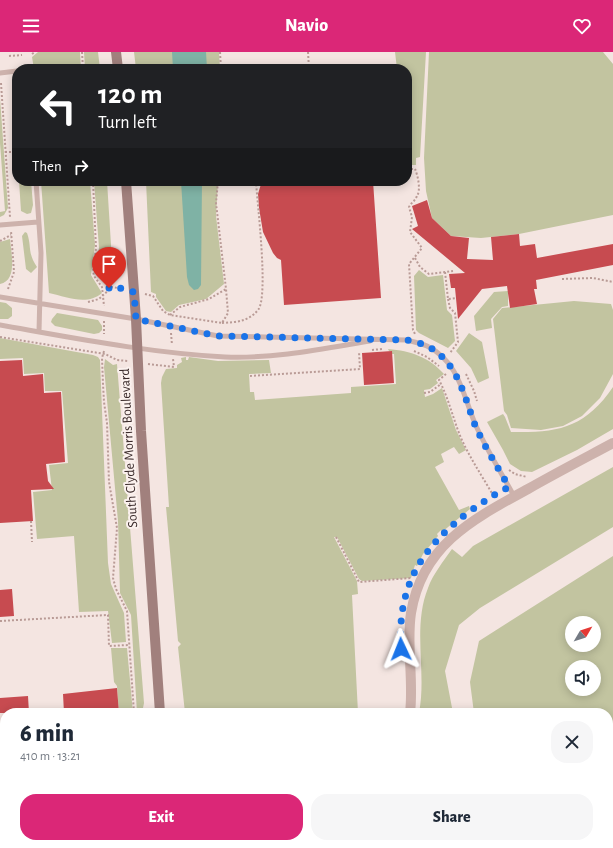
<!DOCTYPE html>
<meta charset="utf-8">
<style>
:root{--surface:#fff;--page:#f6f6f7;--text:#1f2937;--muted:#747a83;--accent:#db2777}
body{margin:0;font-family:"Alegreya Sans",sans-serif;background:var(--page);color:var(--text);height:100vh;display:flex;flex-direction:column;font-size:15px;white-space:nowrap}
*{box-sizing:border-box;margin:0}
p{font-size:13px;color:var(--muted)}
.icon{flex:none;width:22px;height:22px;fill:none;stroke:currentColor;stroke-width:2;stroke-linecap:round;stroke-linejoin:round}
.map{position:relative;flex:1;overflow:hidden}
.side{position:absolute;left:0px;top:656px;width:613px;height:140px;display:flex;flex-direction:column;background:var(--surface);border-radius:16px 16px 0 0;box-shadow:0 2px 10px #0003}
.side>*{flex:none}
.guide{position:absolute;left:12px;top:12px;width:400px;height:122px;border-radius:16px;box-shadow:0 2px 10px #0003;background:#202124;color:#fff;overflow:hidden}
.needle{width:26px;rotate:51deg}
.controls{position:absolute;left:565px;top:564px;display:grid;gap:8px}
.controls a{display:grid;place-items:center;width:36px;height:36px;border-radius:50%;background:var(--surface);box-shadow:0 2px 10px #0003;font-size:20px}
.pin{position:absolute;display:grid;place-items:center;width:34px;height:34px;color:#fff;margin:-41px -17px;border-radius:50% 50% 50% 0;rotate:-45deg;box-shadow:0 0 4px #0007}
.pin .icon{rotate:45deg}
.me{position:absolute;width:44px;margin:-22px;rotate:358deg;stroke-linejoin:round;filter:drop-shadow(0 0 3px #0008)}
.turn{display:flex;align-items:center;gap:14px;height:84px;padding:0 20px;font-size:18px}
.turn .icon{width:52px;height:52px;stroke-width:2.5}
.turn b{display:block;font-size:28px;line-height:34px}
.then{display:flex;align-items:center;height:38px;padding:0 20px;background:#0003;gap:8px;font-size:15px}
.round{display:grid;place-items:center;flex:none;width:42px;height:42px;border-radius:16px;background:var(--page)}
.headline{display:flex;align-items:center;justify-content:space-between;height:68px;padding:0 20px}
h1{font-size:24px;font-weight:800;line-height:30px}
.action{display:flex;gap:8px;margin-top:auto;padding:8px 20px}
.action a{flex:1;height:46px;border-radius:16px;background:var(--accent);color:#fff;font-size:16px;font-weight:800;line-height:46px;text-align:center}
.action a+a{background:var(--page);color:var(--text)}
header{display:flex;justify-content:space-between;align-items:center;height:52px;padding:0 20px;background:var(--accent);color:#fff;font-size:18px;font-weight:800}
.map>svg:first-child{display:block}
.green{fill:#c2c4a0;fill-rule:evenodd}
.water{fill:#7fb2a5}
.building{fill:#c74b50}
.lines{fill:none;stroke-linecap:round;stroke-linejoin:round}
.path{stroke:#b99b96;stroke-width:2;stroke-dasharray:2 2;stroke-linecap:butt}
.lane{stroke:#cdb2ac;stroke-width:5}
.street{stroke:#cdb2ac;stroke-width:10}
.secondary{stroke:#a1807d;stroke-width:10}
.route{stroke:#1a73e8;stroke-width:7;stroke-dasharray:0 12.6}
.labels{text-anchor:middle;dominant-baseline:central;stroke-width:4;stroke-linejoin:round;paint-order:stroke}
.street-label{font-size:14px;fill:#3b2b2b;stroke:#fbf1ee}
</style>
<header><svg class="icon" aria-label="menu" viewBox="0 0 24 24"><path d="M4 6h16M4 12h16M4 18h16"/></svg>Navio<svg class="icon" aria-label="heart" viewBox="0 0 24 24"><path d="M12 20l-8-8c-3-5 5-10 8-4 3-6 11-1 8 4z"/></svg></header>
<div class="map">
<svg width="613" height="796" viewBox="0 0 613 796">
<rect width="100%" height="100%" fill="#f4e5e1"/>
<path class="green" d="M38,0h42l1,17h-47l-2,-12z
M84,0h14l2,17h-15z
M134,0h85l1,17h-84z
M395,0h31l-6,105 -4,1v7h-9v-96h-10z
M429,0h174l10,12v151l-94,19 -38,4 -30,-2 -19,-18 -6,-27 -2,-33z
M17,27v61h-1l-4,-55 1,-3z
M0,46l8,110 -4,7 -4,2v-5l5,-1 -5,-68z
M19,129h12l2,24 -2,8 -4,1 -6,-3z
M41,129h49l5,64 -4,30 11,18c-15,13 -35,4 -53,0z
M94,129h13l6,96 -1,5 -11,-3 -6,-7 4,-24z
M146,129h72l-2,35 8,68 -18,15 -27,6 -8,7 -5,-1 -10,-14v-3l-5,-2z
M25,180l2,1c5,14 0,19 10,34l-6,6 -5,-4 -4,-33z
M10,187c1,13 8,42 -10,45v-42z
M419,218l9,7 15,-2 4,35 5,5 3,26 -7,7 -29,-15 -3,-3 -2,-54z
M508,239v15l-6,1 -11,12 1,9 -16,3 -2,-15 20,-24z
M574,249l37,3 2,6v64l-13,24 -18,18 -19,10 -22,4 -30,-2 -4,-13 -3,-4 -11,-92 9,-11z
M0,250l6,1 6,5v8l-4,3h-8z
M57,261l41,7 4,6v4l-3,3 -5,1 -39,-8 -4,-4 1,-3z
M469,281l13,9 7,36 -11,5 -7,-15 -15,-17z
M0,286l93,17 5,2 2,3 8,203 3,21 13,29 2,29 -14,1 -4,-32 -29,1 -5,-76 -37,3 -4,-47 19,-2 -3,-25 19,-2 -6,-72h-17l-1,-18 -20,1 -1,-16 -23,1z
M388,297c23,2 41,8 56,25l-8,6 2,3 -8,6 -6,1 1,7 8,-3 9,-6 14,42 10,20 -7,4 -5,-7 -13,7 3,8 -9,5 24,43 10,-4 1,3 -28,23 -1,-2 -4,4 1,2 -15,18 -6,12 -2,-1 -4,13 -49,3 -3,-2 -22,-42h-3l23,44 1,13 -6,1 6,118h-173l-7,-66 3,-3 -3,-3 -12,-134h3l-8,-124 1,-6 4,-8 11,-1v-3l5,-3 -1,-4 5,-1v3h2l1,-3 29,4 51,-1 2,13 -22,1 1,18h4l1,8 96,-7v-6l45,-3 -2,-30h-2v-3h-3z
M105,307l8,6 4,-1 27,339 -2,10h-5l-6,-98 -11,-22 -2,-72 -14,-154z
M613,335v42l-36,21 -45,22 -11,-1 -11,-7 -7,-14 -16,-28 16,-8 2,3 6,15c47,1 74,-4 102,-45z
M613,415v60l-133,81 -21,17 -14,46 8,42h-34c8,-41 -7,-85 9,-125 5,-14 15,-26 24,-39l10,8 11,-11z
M613,504v292h-117l-1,-5h113v-130h-134l-4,-31 9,-41zM572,571h22v22h-22zM572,615h22v22h-22z
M111,596h16l6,65h-14l-2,-27 -3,-4z
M0,728l5,3v37l-5,-2z
M323,791h153l1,5h-165z"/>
<path class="water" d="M172,0h34l1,17h-34z
M181,129h21l-1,104 -3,4 -4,1 -5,-5 -2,-8z"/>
<path class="building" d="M276,129h97l8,117 -97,7 -3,-45 -4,-2 -4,-5 -10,-21 -4,-24 -1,-14 3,-10 15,-1z
M427,148l5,18 19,18 18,2 -2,21 26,1 -2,-23 28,-3 1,12 15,-2 2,14 76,-14v21l-77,15 1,9h-3l3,15 -27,4 -3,-22 -25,3 -24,30 -3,-31h-4l-2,-14 16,-1 -53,-44 6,-3 -6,-20z
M392,299l2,32 -30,2 -2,-32z
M22,308l1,16 20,-2 1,19 17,-1 4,70 -19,2 2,17 6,8 -23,1 2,31 -33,2v-162z
M12,537l2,27 -14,1v-27z
M117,636l2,25h-55l-1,-19z
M28,644l1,17h-29v-15z"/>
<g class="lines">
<path class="path" d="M82,0l1,17
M220,0l1,17
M308,0l1,17
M32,2l3,-2
M9,4l13,-1
M1,31l9,134
M5,100h12
M407,117h8c3,7 6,21 2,27 -2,5 -6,7 -8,11l3,10 -2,15 12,16 -13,16 4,66 2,4
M93,129l3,67 -3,23 1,5 8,11 2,19
M269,129v3
M0,189l11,-6
M415,206l5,9 9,7 24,-3
M445,220l3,27 8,-1
M562,227l31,-1 20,4
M8,237l6,-17 -3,-41
M145,242l8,2 10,15 7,4 52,8 6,-10 -2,-24 -10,-86 2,-22
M448,247l2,9 5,5 3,29 -8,11
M88,250l11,-3 13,-12 11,2
M170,263l10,-8 29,-8 17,-10
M104,269v13
M222,271c14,-1 26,-1 36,-13 11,-13 -1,-108 -2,-129
M171,281l1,12
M0,285l105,17 12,6 11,1
M372,298l10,-1
M104,299l-2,7 1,26 1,18 3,21 2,59 8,46 -4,50 3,11 11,22 7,102
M414,299l13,6 12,9
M148,312l26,3 -1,-8
M446,322l-7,6c10,19 14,39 22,58 9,20 21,38 32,57
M466,322l8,17 3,10
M250,324l110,-7 -1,-17
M424,341l6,-1 11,-8
M509,418l6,4 12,3
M31,469l1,21
M336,485l23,45 52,-4
M0,569l108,-6 1,31 20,-1
M0,769l5,2"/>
<path class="lane" d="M0,21l17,-2
M36,129l5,72 -2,79
M0,173l38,-3
M0,245l136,22 82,17 189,4c6,2 14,3 20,6 34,17 36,52 50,82 11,24 25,46 37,68
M0,273c74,13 150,28 225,32 48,2 97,-8 145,-16
M0,707l5,4"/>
<path class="street" d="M410,661c4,-33 -4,-67 1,-100 11,-68 62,-94 117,-124 28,-16 57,-31 85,-46
M0,792l14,4
M189,796l89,-5"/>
<path class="secondary" d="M116,0l2,17
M126,129l10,138 5,112 19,282
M169,791l1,5"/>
</g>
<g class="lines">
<path class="route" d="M109,236l3,-2 22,6 2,27 82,17 189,4c6,2 14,3 20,6 31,16 37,50 48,79 9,21 22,41 34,62 -14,7 -26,15 -39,24 -49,37 -73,75 -69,138"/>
</g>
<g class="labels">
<g class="street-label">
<text transform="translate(129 396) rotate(-93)">South Clyde Morris Boulevard</text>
</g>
</g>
</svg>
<div class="controls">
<a><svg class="needle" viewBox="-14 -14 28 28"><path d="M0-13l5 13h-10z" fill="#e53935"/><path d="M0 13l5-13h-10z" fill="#747a83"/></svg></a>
<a><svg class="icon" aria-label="sound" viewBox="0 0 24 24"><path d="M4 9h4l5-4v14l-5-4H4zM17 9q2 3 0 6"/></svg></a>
</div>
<div class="pin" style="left:109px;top:236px;background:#d93025"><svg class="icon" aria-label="arrive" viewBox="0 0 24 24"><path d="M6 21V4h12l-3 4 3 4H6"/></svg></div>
<svg class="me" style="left:401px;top:597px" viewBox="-20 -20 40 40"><path d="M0-17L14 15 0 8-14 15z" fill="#1a73e8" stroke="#fff" stroke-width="4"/></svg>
<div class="guide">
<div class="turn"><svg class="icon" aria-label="left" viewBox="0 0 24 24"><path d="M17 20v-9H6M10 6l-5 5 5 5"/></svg><div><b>120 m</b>Turn left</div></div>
<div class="then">Then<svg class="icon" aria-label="right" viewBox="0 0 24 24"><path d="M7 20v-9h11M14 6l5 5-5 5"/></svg></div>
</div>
<section class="side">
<div class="headline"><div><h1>6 min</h1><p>410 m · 13:21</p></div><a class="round"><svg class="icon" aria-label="close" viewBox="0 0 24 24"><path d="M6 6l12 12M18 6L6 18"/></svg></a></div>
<div class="action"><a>Exit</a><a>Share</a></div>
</section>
</div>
